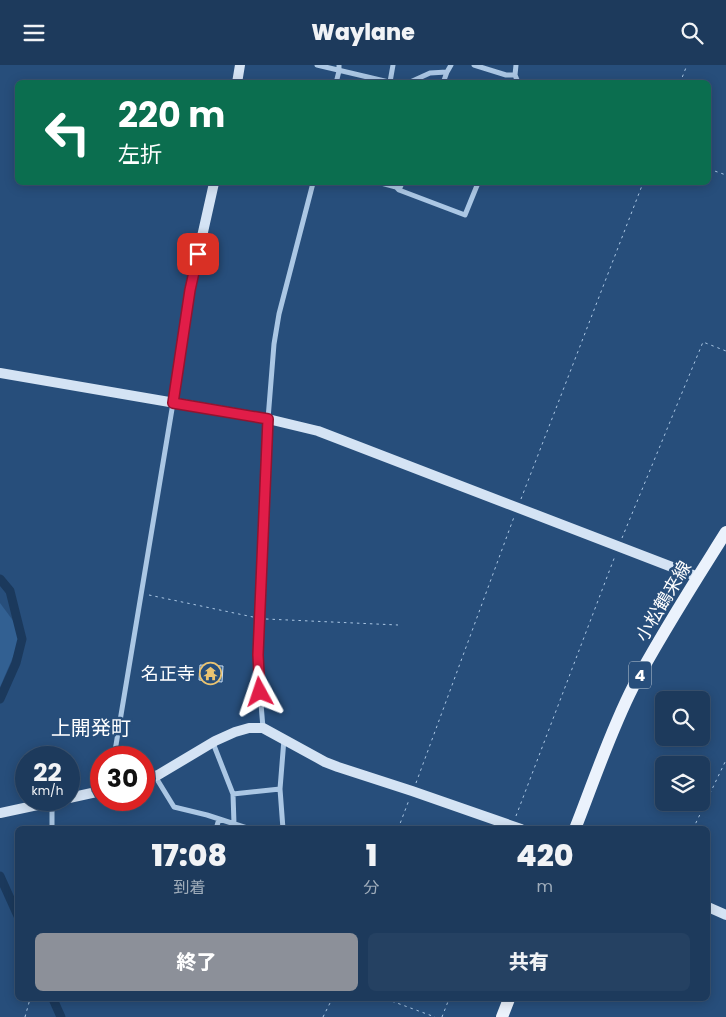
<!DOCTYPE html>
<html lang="ja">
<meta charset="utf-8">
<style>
:root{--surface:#1d3a5c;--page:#254162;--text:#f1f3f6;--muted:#a0adbb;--line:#3b5472;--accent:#8c9099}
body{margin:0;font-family:Poppins,"Noto Sans JP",sans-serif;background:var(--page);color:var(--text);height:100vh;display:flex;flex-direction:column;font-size:19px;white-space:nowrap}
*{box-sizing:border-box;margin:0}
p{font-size:16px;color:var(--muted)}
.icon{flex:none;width:28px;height:28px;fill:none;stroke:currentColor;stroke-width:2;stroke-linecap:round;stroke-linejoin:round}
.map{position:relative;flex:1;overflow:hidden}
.drawer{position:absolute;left:15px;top:761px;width:695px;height:175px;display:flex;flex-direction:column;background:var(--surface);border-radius:8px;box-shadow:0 2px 12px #0003,0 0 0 1px var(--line)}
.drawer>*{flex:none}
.guide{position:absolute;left:15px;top:15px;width:696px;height:105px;border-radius:8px;box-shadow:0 2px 12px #0003,0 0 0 1px var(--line);background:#0b6e4f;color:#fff;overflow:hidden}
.tools{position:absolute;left:655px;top:626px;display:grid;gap:10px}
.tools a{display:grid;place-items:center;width:55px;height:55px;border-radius:8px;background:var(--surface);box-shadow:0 2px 12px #0003,0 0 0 1px var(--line);font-size:25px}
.speed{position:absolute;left:15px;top:681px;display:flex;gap:10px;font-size:25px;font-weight:700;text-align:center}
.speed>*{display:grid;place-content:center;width:65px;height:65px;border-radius:50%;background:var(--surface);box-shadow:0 2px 12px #0003,0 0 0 1px var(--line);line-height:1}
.speed small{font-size:12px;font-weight:400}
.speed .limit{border:8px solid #d22;background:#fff;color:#111}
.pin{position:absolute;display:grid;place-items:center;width:42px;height:42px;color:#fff;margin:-21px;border-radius:10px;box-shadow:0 2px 8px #0006}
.me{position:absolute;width:55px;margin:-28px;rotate:355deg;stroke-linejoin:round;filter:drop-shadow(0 0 4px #0008)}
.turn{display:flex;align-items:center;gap:18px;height:105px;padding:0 20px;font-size:22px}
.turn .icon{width:65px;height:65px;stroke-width:2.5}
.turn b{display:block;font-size:35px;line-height:42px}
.eta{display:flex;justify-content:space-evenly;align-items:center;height:85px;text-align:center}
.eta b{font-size:30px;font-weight:800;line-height:35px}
.cta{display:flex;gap:10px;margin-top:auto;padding:10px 20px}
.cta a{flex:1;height:58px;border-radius:8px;background:var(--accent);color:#fff;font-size:20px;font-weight:800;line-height:58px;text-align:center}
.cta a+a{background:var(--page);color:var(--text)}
header{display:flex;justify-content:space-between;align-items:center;height:65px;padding:0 20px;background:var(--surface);font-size:22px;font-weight:800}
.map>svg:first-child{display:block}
.green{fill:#326092}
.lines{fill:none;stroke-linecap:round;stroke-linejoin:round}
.canal{stroke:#1b395c;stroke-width:9}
.building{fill:#386697;stroke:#cee0f3}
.path{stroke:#abc7e4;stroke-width:1;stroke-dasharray:2.5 4;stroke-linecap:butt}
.street{stroke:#abc7e4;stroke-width:5}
.secondary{stroke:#d4e3f4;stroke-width:10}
.primary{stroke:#ebf2fc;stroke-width:12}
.route-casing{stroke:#92132f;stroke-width:12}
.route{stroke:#e11d48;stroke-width:9}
.labels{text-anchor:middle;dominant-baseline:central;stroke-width:5;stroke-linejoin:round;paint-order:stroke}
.shield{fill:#274e7b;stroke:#becad7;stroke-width:1}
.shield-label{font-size:16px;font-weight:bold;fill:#fff}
.street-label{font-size:18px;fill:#fff;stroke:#274e7b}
.poi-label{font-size:18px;fill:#fff;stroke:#274e7b;text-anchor:end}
.quarter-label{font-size:20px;fill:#fff;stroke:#274e7b}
</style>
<header><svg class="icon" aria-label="menu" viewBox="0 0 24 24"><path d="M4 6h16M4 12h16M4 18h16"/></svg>Waylane<svg class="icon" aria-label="search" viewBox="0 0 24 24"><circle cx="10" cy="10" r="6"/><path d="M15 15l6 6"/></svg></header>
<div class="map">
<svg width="726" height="952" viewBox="0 0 726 952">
<rect width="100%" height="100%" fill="#274e7b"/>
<path class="green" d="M0,538l23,31 -23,53z"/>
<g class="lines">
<path class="canal" d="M0,514l10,12 12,48 -6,24 -16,36
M0,811l18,40
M53,934l8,18"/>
</g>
<path class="building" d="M200,600l23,1 -1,16 -23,-2z"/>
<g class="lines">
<path class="path" d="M680,18l7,-18
M709,104l17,6
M521,434l122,-316
M622,473l81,-196 23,9
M149,530l104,22
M266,554l132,6
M416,718l98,-266
M516,751l99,-260
M398,764l11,-29
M693,764l33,-69
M386,934l49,18
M25,952l5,-18
M323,952l9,-18
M442,952l7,-18"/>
<path class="street" d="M317,0l76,18
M474,0l32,10h9
M516,0l-1,10 2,5 -1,3
M390,17l3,-17
M336,18l3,-12v-6
M408,18l22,-10 17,-1 4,-7
M443,18l4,-11
M381,118l15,4 3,3 66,25 13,-32
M399,125l3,-7
M263,663l-6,-73 11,-236 6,-75 5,-30 34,-131
M213,678l20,51 1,30
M114,692l59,-354
M155,711l19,31 33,8 43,14
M233,729l47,-5
M52,738v26
M216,764l3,-10
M283,764l-3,-40 4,-50"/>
<path class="secondary" d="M237,18l3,-18
M0,308l268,46 50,12 380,146
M173,338l17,-113 24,-107
M144,715l14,-5 57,-34 20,-9 14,-4h14l62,34 13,5 74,24 109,38
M69,733l32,-7
M0,748l61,-13
M708,842l18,8"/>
<path class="primary" d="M575,764c19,-48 35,-97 58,-142 28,-53 61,-104 93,-155
M502,952l7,-18"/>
</g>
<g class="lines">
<defs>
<path id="route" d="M198,189l-8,36 -17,113 95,16 -10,236 2,37"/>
</defs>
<use href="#route" class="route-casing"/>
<use href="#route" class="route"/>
</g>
<defs>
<symbol id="temple-ring" viewBox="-11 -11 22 22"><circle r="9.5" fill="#274e7b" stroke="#ebc471" stroke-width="1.5"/><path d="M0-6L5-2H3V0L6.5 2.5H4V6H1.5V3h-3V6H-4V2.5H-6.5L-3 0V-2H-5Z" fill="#ebc471"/></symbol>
</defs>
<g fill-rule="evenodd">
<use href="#temple-ring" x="198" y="596" width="25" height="25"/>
</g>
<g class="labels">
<rect class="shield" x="629" y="596.5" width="22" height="27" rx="4"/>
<g class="shield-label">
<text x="640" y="610">4</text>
</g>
<g class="street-label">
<text transform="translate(663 536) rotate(-59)">小松鶴来線</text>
</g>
<g class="poi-label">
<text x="195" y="608">名正寺</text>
</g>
<g class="quarter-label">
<text x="91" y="663">上開発町</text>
</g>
</g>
</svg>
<div class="tools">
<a><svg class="icon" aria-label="search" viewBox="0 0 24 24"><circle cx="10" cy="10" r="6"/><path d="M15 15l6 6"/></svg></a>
<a><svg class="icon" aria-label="layers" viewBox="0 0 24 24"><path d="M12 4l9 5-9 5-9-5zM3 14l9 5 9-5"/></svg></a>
</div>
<div class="speed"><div>22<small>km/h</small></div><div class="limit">30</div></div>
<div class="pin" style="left:198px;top:189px;background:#d93025"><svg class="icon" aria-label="arrive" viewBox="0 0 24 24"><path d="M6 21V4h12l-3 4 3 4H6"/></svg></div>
<svg class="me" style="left:260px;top:627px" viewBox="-20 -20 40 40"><path d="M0-17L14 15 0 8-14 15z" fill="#e11d48" stroke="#fff" stroke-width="4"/></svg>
<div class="guide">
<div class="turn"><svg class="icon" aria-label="left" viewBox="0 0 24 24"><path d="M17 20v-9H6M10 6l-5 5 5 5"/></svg><div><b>220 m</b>左折</div></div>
</div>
<section class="drawer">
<div class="eta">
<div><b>17:08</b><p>到着</p></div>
<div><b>1</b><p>分</p></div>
<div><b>420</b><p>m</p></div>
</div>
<div class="cta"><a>終了</a><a>共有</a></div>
</section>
</div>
